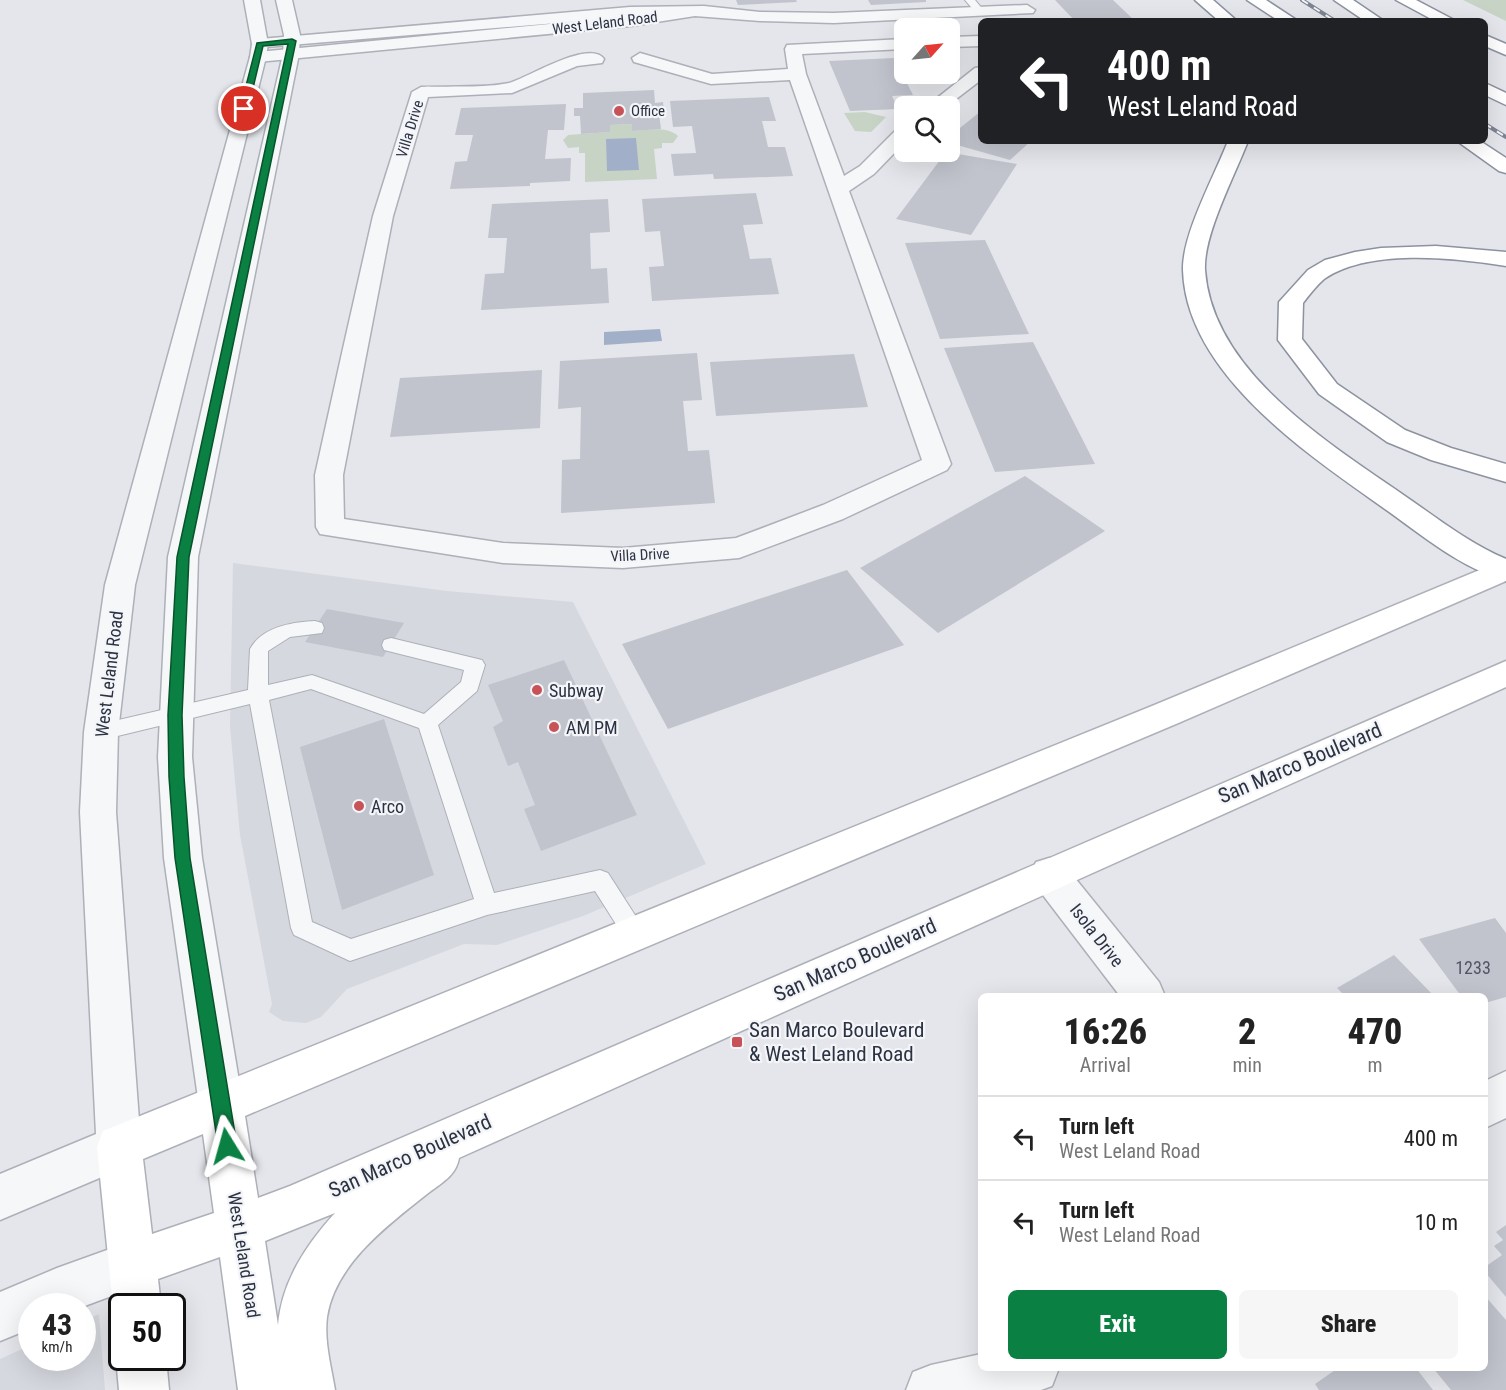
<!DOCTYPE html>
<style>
:root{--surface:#fff;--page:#f6f6f6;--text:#222;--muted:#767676;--line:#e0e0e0;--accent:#0b8043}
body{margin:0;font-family:"Roboto Condensed",sans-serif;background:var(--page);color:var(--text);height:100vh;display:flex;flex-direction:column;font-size:22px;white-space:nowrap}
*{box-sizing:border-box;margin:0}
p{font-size:20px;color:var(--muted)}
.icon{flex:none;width:33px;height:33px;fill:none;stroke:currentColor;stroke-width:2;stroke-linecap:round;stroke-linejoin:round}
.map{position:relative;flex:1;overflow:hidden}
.panel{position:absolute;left:978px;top:993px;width:510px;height:378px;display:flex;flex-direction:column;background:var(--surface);border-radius:9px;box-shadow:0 6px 24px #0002}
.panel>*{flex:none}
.hud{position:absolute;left:978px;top:18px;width:510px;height:126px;border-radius:9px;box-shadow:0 6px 24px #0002;background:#202124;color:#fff;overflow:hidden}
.needle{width:39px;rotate:63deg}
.tools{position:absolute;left:894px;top:18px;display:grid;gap:12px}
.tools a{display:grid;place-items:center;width:66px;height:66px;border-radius:9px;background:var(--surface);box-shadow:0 6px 24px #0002;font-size:30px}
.speed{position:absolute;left:18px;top:1293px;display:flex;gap:12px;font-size:30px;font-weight:700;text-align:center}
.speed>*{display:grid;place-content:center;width:78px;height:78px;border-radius:50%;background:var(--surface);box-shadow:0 6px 24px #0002;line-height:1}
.speed small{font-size:15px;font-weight:400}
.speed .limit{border:3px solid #111;border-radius:9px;background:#fff;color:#111}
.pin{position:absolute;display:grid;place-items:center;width:51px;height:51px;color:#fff;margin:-26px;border:3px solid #fff;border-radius:50%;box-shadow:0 2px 6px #0007}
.me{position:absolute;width:66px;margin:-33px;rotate:352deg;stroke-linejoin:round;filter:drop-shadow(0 0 4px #0008)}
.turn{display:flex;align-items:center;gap:21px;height:126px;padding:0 30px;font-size:27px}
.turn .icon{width:78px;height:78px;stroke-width:2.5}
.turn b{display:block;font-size:42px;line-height:51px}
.eta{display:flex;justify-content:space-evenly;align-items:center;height:102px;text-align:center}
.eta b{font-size:36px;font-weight:800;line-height:42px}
.primary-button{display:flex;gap:12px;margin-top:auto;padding:12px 30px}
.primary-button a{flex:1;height:69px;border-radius:9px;background:var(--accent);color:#fff;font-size:24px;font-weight:800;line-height:69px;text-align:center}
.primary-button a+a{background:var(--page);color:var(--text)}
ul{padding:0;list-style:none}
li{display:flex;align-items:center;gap:18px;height:84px;padding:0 30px;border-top:2px solid var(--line)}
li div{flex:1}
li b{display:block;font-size:22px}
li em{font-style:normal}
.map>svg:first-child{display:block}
.built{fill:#d6d8df}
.green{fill:#c7d4c5}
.water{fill:#a1b0c8}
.building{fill:#c1c4cd}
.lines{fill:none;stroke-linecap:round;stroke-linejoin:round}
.service-casing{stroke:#adb0b8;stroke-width:2}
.minor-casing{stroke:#adb0b8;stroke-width:3}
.tertiary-casing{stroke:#adb0b8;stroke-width:3}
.secondary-casing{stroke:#adb0b8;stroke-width:3}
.motorway-casing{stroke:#8c92a0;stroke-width:3}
.service{fill:#f6f7f9;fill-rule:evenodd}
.minor{fill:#f6f7f9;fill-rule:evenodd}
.tertiary{fill:#f6f7f9;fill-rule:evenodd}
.secondary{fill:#fff;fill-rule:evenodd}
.motorway{fill:#fff;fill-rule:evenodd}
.rail-casing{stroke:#7e8493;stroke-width:4}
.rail{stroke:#f3f5f8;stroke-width:2;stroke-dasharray:7;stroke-linecap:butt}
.route{fill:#0b8043;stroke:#07532c;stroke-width:1.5}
.poi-dot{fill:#c75257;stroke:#f3f5f8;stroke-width:2}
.labels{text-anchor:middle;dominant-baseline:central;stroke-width:4.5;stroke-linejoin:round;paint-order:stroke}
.far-street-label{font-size:15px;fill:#2c3242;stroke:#f3f5f8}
.far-poi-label{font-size:15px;fill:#2c3242;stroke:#f3f5f8;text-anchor:start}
.street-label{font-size:18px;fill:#2c3242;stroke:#f3f5f8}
.poi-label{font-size:18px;fill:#2c3242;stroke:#f3f5f8;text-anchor:start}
.near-number-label{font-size:18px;fill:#515665}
.near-street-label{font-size:21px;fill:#2c3242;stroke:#f3f5f8}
.near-poi-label{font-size:21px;fill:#2c3242;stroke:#f3f5f8;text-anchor:start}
</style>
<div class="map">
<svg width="1506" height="1390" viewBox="0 0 1506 1390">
<rect width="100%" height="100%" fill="#e4e6eb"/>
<path class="built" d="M233,563l214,28 126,11 133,262 -123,52 -86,29 -33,-1 -117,45 -26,28 -15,6 -23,-2 -14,-9 3,-8 -32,-169 -10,-108z
M99,1314l6,76h-105v-31l31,-14 1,13h50l1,-37z"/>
<path class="green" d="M1463,0h43v21z
M865,112l21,5 -15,15 -16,-1 -11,-18z
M632,124v7c16,-1 35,-5 46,5l-5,7h-11v5l-8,1 3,30 -72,3v-29h-6v-6l-11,1 -5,-8 5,-5 41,-3 1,-7z"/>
<path class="water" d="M636,138l3,32 -32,1 -1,-32z
M660,329l2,12 -58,4v-13z"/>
<path class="building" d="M736,0h60l1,2 -59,3z
M868,0h58v2l-55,3z
M1055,0h58l22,21h-60z
M894,58l19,37 -21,1 6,13 -48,2 -21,-50z
M654,90l1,13 8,-1 1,11 -5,1 2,15 -29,2v-7l-22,1v7l-29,2 -1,-18h-6v-8h9v-15z
M769,97l7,24h-14l6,26h17l8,29 -79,3 -1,-5 -39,2 -3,-22 25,-1 -4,-27 -19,1 -3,-26z
M566,104l-2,26h-16l-3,29 26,-1 -1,23 -40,2v3l-80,3 5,-27 12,-1 6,-26h-18l6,-27z
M981,111v30h50l-21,19 -60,-17v-7z
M946,152l71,12 -46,71 -75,-16z
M756,193l7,31 -20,1 7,34 21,-1 8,36 -127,7 -3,-34 15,-1 -4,-35 -15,1 -3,-33z
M608,199l2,33 -20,1 1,36 16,-1 2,35 -128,7 4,-36 19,-1 3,-35h-19l4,-34z
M985,240l44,94 -89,5 -35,-96z
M1033,342l62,122 -100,8 -51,-124z
M697,353l5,47 -19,1 5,50 21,-1 6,53 -154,10 1,-53 18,-1 1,-52 -23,2 2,-48z
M854,354l14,53 -152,9 -6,-54z
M542,370l-2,58 -150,9 10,-59z
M1025,476l80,55 -167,102 -78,-65z
M847,570l57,75 -236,84 -46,-85z
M327,609l77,14 -21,34 -78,-15z
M564,660l73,155 -96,36 -17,-42 11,-4 -17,-43 -10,4 -15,-39 10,-6 -15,-36z
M384,719l50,156 -92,35 -42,-163z
M1495,918l11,15v64l-21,6v-7h-24l-42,-57z
M1394,955l40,41h-89l-8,-8z
M1506,1225v72l-21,-25v-5l17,-12 -8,-9 9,-6 -7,-8z
M1485,1296l21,24v70h-55l-18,-22h52z
M1338,1368h78l17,22h-114l-4,-6z"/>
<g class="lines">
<defs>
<path id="service" d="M965,0h10l10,12 -2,2h-6z
M922,13h6l9,15h-8z
M315,621l7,2 2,5 -2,5 -32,4 -22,14v34l44,-10 112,39 37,-32 3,-12 -80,-20 -2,-5 2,-5 7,-2 91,22 3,5 -8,26 -39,34 56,168 106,-23 8,3 34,53 4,7 -4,7 -8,3 -8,-3 -31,-49 -108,24 -137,46 -56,-26 -3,-7 -41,-224 -149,36 -7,-2 -3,-6 3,-6 7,-2 147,-34 2,-41c12,-22 42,-27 65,-28zM311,689l108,39 55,171 -123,40 -39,-17 -43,-222z"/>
<path id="minor" d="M1027,5l8,5 -2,3 -199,10 -74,-2 -65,-5 -64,10 -373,36 -8,-5 8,-5 323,-31 -327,27 -2,-4 8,-5 370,-32 74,-1 56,6 74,1z
M981,36v10l-31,1v-10z
M904,39v10l-102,5 4,20 38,102 16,-10 37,-37 7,-2v16l-30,31 -25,17 102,273 -4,6 -104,49 -104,39 -116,10 -120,-5 -183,-29 -4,-7 -1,-52 27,-122 31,-137 39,-124 9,-5c25,-1 66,1 88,-4 19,-5 80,-44 95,-24l-2,4 -25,3 -65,27 -84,4 -35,119 -50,259 1,44 159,24 120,5 113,-10 87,-33 99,-45 -132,-380 -79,4 -77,-22 -2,-4 8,-5 72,21 76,-5 -3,-20 2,-4z
M981,67v13l-34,26h-20l48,-38z
M1049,858l13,4 97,120 6,14h-45l-84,-110 -6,-12 6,-12z
M1506,1071v47l-21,10v-47z
M981,1354v14h78l-7,18 -11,4h-135l7,-18 18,-7z"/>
<path id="tertiary" d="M244,0h16l8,44 -2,13 -131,528 -17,147 -2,80 25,335 -6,16 -135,57v-46l96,-40 -16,-322 4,-80 21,-147 145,-528 2,-13z
M276,0h16l8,35 -1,19 -101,503 -6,200 10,101 41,247 -7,15 -15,7 -15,-7 -7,-15 -35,-247 -6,-101 10,-200 115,-503 1,-19z
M132,1241l17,7 7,17 -7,17 -67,25 -50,-1v22l-32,13v-49l57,-24z"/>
<path id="secondary" d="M1506,559v22l-330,143 -931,392 13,82 32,-12 1216,-525v26l-1047,471c-3,18 -18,25 -32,36 -39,31 -92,70 -100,123 -3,24 4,49 8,73h-97l-18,-133 -62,22 3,27h-39l-2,17 -7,-17 -16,-159 6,-16 1049,-425zM203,1134l11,79 -62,21 -9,-75zM335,1213c-29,32 -53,68 -57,112l-13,-84z
M122,1345v13h44l3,32h-50l-3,-32z"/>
<path id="motorway" d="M1195,0h18l24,21h-18z
M1247,0h19l32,21h-19z
M1334,0h19l31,21h-19z
M1396,0h20l40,21h-21z
M1485,35l21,9v11l-21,-9z
M1485,83l21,10v12l-21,-10z
M1228,141h20c-13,34 -45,94 -43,129 7,101 122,172 197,224 34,23 66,49 104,65v22c-45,-13 -83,-45 -121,-72 -76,-54 -199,-135 -202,-239 -1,-36 32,-95 45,-129z
M1457,141h23l26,17v15l-7,-2z
M1436,246l70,6v14c-52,-8 -136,-18 -182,13 -8,7 -15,16 -21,24l-1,36 35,45 68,46 46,18 55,16v18l-75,-22 -44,-18 -68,-48 -41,-54 1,-38 29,-32 17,-10 30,-8 26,-4z"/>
</defs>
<use href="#service" class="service-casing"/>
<use href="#minor" class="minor-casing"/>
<use href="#tertiary" class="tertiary-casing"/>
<use href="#secondary" class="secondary-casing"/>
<use href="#motorway" class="motorway-casing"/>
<use href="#service" class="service"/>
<use href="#minor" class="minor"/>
<use href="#tertiary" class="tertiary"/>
<use href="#secondary" class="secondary"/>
<use href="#motorway" class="motorway"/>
<defs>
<path id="rail" d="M1302,0l33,21
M1485,124l21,13"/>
</defs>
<use href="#rail" class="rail-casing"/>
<use href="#rail" class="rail"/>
</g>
<path class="route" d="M292,39l4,2 -107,516 -7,158 2,62 6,81 47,288 -3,6 -7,3 -6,-3 -3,-6 -43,-288 -6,-81 -1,-62 9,-158 111,-513 -25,2 -15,63 -4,2 -4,-2 17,-66z"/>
<g class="poi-dot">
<circle cx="619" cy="111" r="6"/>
<circle cx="537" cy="690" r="6"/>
<circle cx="554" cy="727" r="6"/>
<circle cx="359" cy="806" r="6"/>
<rect x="731" y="1036" width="12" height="12" rx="3"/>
</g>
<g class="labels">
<g class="far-street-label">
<text transform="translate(605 23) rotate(-7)">West Leland Road</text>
<text transform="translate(410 129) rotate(-73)">Villa Drive</text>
<text transform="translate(640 555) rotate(-3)">Villa Drive</text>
</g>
<g class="far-poi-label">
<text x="631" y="111">Office</text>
</g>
<g class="street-label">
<text transform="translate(109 674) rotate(-83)">West Leland Road</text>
<text transform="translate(1097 935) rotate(52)">Isola Drive</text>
<text transform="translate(244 1255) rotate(81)">West Leland Road</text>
</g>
<g class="poi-label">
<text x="549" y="690">Subway</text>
<text x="566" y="727">AM PM</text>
<text x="371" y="806">Arco</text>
</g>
<g class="near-number-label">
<text x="1473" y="967">1233</text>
</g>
<g class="near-street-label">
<text transform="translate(1300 763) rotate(-23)">San Marco Boulevard</text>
<text transform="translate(855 960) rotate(-24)">San Marco Boulevard</text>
<text transform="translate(410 1156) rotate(-24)">San Marco Boulevard</text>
</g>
<g class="near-poi-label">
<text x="749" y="1030">San Marco Boulevard<tspan x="749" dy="24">&amp; West Leland Road</tspan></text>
</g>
</g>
</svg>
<div class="tools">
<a><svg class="needle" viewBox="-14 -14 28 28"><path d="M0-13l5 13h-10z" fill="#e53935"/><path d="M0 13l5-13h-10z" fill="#767676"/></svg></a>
<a><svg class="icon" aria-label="search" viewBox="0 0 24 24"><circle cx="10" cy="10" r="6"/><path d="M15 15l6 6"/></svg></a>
</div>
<div class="speed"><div>43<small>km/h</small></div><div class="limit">50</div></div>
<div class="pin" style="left:244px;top:109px;background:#d93025"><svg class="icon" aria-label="arrive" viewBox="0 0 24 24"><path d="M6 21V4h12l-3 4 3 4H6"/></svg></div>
<svg class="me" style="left:227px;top:1146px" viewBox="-20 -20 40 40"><path d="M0-17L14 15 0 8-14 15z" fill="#0b8043" stroke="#fff" stroke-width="4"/></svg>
<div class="hud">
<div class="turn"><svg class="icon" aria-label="left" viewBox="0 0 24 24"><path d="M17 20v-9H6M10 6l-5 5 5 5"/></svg><div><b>400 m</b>West Leland Road</div></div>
</div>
<section class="panel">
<div class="eta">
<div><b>16:26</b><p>Arrival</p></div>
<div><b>2</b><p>min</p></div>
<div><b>470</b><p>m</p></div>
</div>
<ul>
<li><svg class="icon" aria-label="left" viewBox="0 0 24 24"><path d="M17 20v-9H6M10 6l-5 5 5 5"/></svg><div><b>Turn left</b><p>West Leland Road</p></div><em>400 m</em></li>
<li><svg class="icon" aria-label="left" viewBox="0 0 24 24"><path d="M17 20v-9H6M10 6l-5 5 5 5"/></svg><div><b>Turn left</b><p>West Leland Road</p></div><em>10 m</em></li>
</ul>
<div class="primary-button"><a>Exit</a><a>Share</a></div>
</section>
</div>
